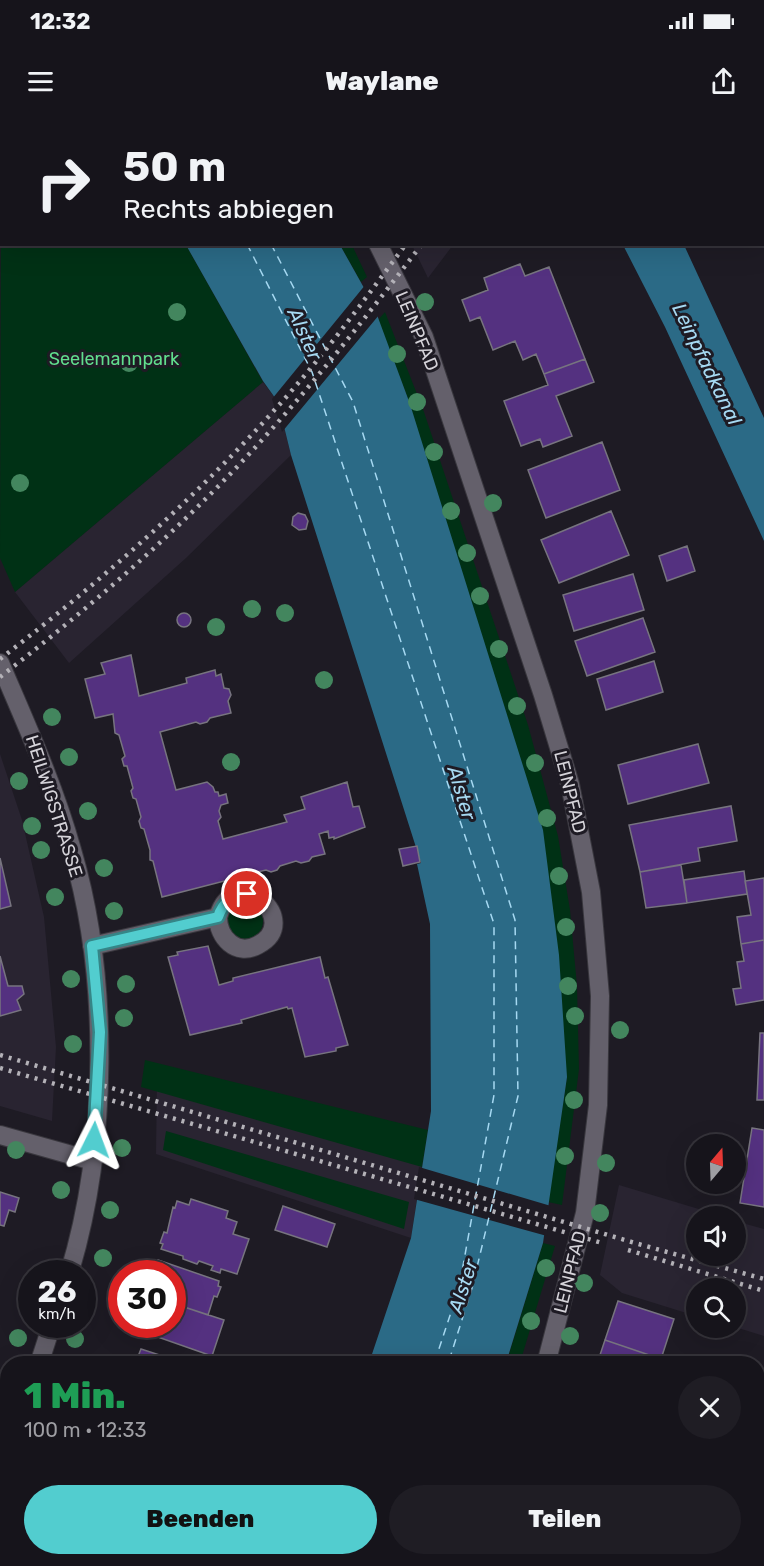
<!DOCTYPE html>
<html lang="de">
<meta charset="utf-8">
<style>
:root{--surface:#16141b;--page:#1f1d24;--text:#f1f3f6;--muted:#9e9ea3;--line:#35333a;--accent:#52cdcf}
body{margin:0;font-family:Rubik,sans-serif;background:var(--page);color:var(--text);height:100vh;display:flex;flex-direction:column;font-size:22px;white-space:nowrap}
*{box-sizing:border-box;margin:0}
p{font-size:20px;color:var(--muted)}
.icon{flex:none;width:33px;height:33px;fill:none;stroke:currentColor;stroke-width:2;stroke-linecap:round;stroke-linejoin:round}
.map{position:relative;flex:1;overflow:hidden}
.drawer{position:absolute;left:0px;top:1236px;width:765px;height:210px;display:flex;flex-direction:column;background:var(--surface);border-radius:24px 24px 0 0;box-shadow:0 6px 24px #0002,0 0 0 2px var(--line)}
.drawer>*{flex:none}
.banner{position:absolute;left:0px;top:0px;width:765px;height:126px;box-shadow:0 6px 24px #0002,0 0 0 2px var(--line);background:#16141b;color:var(--text);overflow:hidden}
.needle{width:39px;rotate:19deg}
.tools{position:absolute;left:686px;top:1014px;display:grid;gap:12px}
.tools a{display:grid;place-items:center;width:60px;height:60px;border-radius:50%;background:var(--surface);box-shadow:0 6px 24px #0002,0 0 0 2px var(--line);font-size:30px}
.speed{position:absolute;left:18px;top:1140px;display:flex;gap:12px;font-size:30px;font-weight:700;text-align:center}
.speed>*{display:grid;place-content:center;width:78px;height:78px;border-radius:50%;background:var(--surface);box-shadow:0 6px 24px #0002,0 0 0 2px var(--line);line-height:1}
.speed small{font-size:15px;font-weight:400}
.speed .limit{border:9px solid #d22;background:#fff;color:#111}
.pin{position:absolute;display:grid;place-items:center;width:51px;height:51px;color:#fff;margin:-26px;border:3px solid #fff;border-radius:50%;box-shadow:0 2px 6px #0007}
.me{position:absolute;width:66px;margin:-33px;rotate:3deg;stroke-linejoin:round;filter:drop-shadow(0 0 4px #0008)}
.turn{display:flex;align-items:center;gap:21px;height:126px;padding:0 24px;font-size:27px}
.turn .icon{width:78px;height:78px;stroke-width:2.5}
.turn b{display:block;font-size:42px;line-height:51px}
.round{display:grid;place-items:center;flex:none;width:63px;height:63px;border-radius:32px;background:var(--page)}
.overview{display:flex;align-items:center;justify-content:space-between;height:102px;padding:0 24px}
h1{font-size:36px;font-weight:800;line-height:45px;color:#1e9e55}
.primary-button{display:flex;gap:12px;margin-top:auto;padding:12px 24px}
.primary-button a{flex:1;height:69px;border-radius:36px;background:var(--accent);color:#111;font-size:24px;font-weight:800;line-height:69px;text-align:center}
.primary-button a+a{background:var(--page);color:var(--text)}
.status{display:flex;justify-content:space-between;align-items:center;height:42px;padding:0 30px;background:var(--surface);direction:ltr}
.status svg{height:16px;fill:currentColor}
header{display:flex;justify-content:space-between;align-items:center;height:78px;padding:0 24px;background:var(--surface);font-size:27px;font-weight:800}
.map>svg:first-child{display:block}
.built{fill:#292431}
.green{fill:#003115}
.water{fill:#2b6a86}
.pier{fill:#1e1b24}
.lines{fill:none;stroke-linecap:round;stroke-linejoin:round}
.ferry{stroke:#a6d9f2;stroke-width:1.5;stroke-dasharray:8 6;stroke-linecap:butt}
.building{fill:#543180;stroke:#77747f;stroke-width:1.5}
.minor-casing{stroke:#39373e;stroke-width:20}
.minor{stroke:#64606b;stroke-width:18}
.rail{stroke:#b4b2b8;stroke-width:4.5;stroke-dasharray:3 6;stroke-linecap:butt}
.tree{fill:#43865e}
.route-casing{stroke:#358587;stroke-width:15}
.route{stroke:#52cdcf;stroke-width:10}
.labels{text-anchor:middle;dominant-baseline:central;stroke-width:6;stroke-linejoin:round;paint-order:stroke}
.street-label{font-size:18px;fill:#d5d3d9;stroke:#1e1b24}
.park-label{font-size:18px;fill:#61de8e;stroke:#1e1b24}
.water-label{font-size:20px;font-style:italic;fill:#a6d9f2;stroke:#1e1b24}
</style>
<div class="status"><b>12:32</b><svg viewBox="0 0 49 12"><path d="M0 12V9h3v3zM5 12V6h3v6zM10 12V3h3v9zM15 12V0h3v12zM26 1h20v11H26zM47 4h2v5h-2z"/></svg></div>
<header><svg class="icon" aria-label="menu" viewBox="0 0 24 24"><path d="M4 6h16M4 12h16M4 18h16"/></svg>Waylane<svg class="icon" aria-label="share" viewBox="0 0 24 24"><path d="M12 15V3M7 8l5-5 5 5M5 13v7h14v-7"/></svg></header>
<div class="map">
<svg width="764" height="1446" viewBox="0 0 764 1446">
<rect width="100%" height="100%" fill="#1e1b24"/>
<path class="built" d="M412,125h41l-25,33z
M263,262l15,20 13,53 -105,103 -117,105 -54,-71z
M0,634l22,66 22,97 12,130 -4,74 -52,-15z
M157,959l267,74 -13,85 -255,-84z
M619,1065l103,31h-26v40h39v-35l29,8v107l-29,-9v-39h-39v28l-74,-23 -22,-18z"/>
<path class="green" d="M1,54l1,70 184,1 77,137 -248,210 -15,-34z
M340,125h12l15,32 -6,5z
M385,192l39,100 104,313 30,111 12,74 7,76 2,83 -17,136 -14,-3 19,-125 -157,-673 -32,-84z
M227 801a18 18 0 1 1 36 0a18 18 0 1 1-36 0Z
M145,940l283,70 -6,37 -281,-80z
M166,1011l243,71 -5,27 -241,-79z
M543,1123l12,3 -35,117 -14,1z"/>
<path class="water" d="M186,125h154l33,59 37,100 133,426 16,125 8,122 -24,166 -37,120h-137l42,-125 20,-127 -1,-187 -13,-60 4,-1 -130,-408 -13,-53 -15,-21z
M623,125h61l80,173v123l-99,-214z
M306,1439v-1l135,1 -2,7h-136z"/>
<path class="pier" d="M366,164l13,31 -97,117 -10,-33z
M419,1047l132,39 -4,30 -133,-37z"/>
<g class="lines">
<path class="ferry" d="M184,0l1,2
M207,0v2
M247,124l65,128 182,552v171l-35,193 -25,76
M271,124l82,158 162,518 3,176 -46,192 -24,76
M369,1446l2,-8
M384,1446l3,-8"/>
</g>
<path class="building" d="M520,144l5,12 24,-9 36,92 -41,15 -8,-20 -13,6 -8,-19 -22,9 -13,-33 -10,4 -8,-21 26,-10 -4,-12z
M585,239l9,23 -38,14 16,40 -29,11 -3,-8 -19,7 -17,-45 44,-16 -4,-11z
M602,322l18,48 -74,28 -18,-48z
M611,391l18,44 -70,28 -18,-43z
M298,393l7,2 3,6 -2,8 -7,1 -7,-5 1,-8z
M687,426l8,25 -28,10 -8,-25z
M633,454l11,36 -70,21 -11,-36z
M177 500a7 7 0 1 1 14 0a7 7 0 1 1-14 0Z
M643,498l12,34 -68,24 -12,-35z
M131,535l8,41 48,-13 -1,-5 29,-8 1,6 5,-2 3,14 5,1 2,6 -3,6 3,12 -21,5 -3,4 -7,2 -4,-2 -36,10 16,58 31,-8 6,5 2,5h3l1,4 7,-2 2,9 -7,2 -2,6 2,6 -3,4 5,18 64,-17 -3,-7 21,-6 -4,-12 46,-15 6,25 6,-1 6,21 -31,12v-2l-5,1 -1,-7 -9,3 6,20 -13,3 -3,4 -8,2 -5,-2 -16,5 -3,4 -6,2 -5,-2 -17,4 -2,5 -9,2 -6,-2 -70,18 -9,-36 -3,-1v-10l-6,-21 -3,-1 -2,-7 2,-4 -5,-18 -3,-1 -2,-7 2,-3 -6,-22h-3l-2,-7 3,-3 -6,-21 -4,-2 -2,-19 -18,4 -10,-39 20,-5 -4,-11z
M654,541l9,31 -57,18 -9,-31z
M698,624l11,39 -81,21 -10,-39z
M731,686l6,35 -39,7 2,13 -60,11 -11,-47z
M417,726l3,16 -17,4 -4,-17z
M0,738l11,48 -11,3z
M681,745l6,38 -41,5 -6,-36z
M744,751l3,23 -60,9 -3,-23z
M764,758v62l-23,4 -4,-27 14,-2 -6,-34z
M764,820v60l-28,5 -3,-16 8,-1 -4,-26 7,-1 -3,-17z
M208,826l11,39 14,-4v-3l87,-21 5,21 3,-1 20,68 -12,3v3l-31,6 -13,-49 -4,1 -1,-2 -46,13 1,3 -52,12 -22,-78 10,-2 -1,-3z
M0,836l8,30h14l2,8 -7,6 4,10 -21,6z
M760,913h4v67h-7z
M752,1008l12,2v77l-24,-4z
M0,1072l19,6 -4,14 -6,-2 -5,16 -4,-1z
M191,1079l37,12 -2,7 11,4 -4,12 16,5 -12,35 -16,-5 -1,4 -9,-3 2,-4 -14,-5 -2,3 -14,-5v-3l-22,-7 2,-5 -3,-1 4,-11 3,1 6,-26 2,1 2,-7 12,4z
M283,1086l52,18 -8,23 -52,-17z
M158,1140l61,21 -1,5 3,1 -4,10 -3,-1 -6,19 -36,-12v-29h-25l2,-7 6,2z
M618,1181l56,18 -13,40 -56,-19z
M172,1183l52,17 -12,36 -77,-27 1,-5h36z
M605,1220l56,19 -1,5h-63z
M141,1229l34,11 -1,4h-49l3,-8 9,3z
M43,1438h10l22,8h-35z
M53,1438h63l-4,8h-37z
M555,1438h10l22,8h-35z"/>
<g class="lines">
<defs>
<path id="minor" d="M318,0v2
M378,124l46,93 119,358 27,89 21,108 9,104 -2,109 -13,108 -39,151
M0,543c26,61 54,122 72,187 38,129 36,296 -3,424
M92,826l126,-29c17,-57 86,4 40,28 -22,12 -40,-8 -40,-28
M0,1015l93,26
M39,1244l13,-40
M0,1362l8,-22
M480,1446l2,-8"/>
</defs>
<use href="#minor" class="minor-casing"/>
<use href="#minor" class="minor"/>
<path class="rail" d="M491,2v-2
M505,2l1,-2
M0,539c100,-77 195,-160 279,-254 46,-51 86,-106 127,-161
M0,557c89,-69 174,-142 251,-225 61,-66 116,-136 171,-208
M0,935l635,188 129,36
M0,948l602,175
M628,1130l136,41"/>
</g>
<g class="tree">
<circle cx="425" cy="182" r="9"/>
<circle cx="177" cy="192" r="9"/>
<circle cx="397" cy="234" r="9"/>
<circle cx="129" cy="243" r="9"/>
<circle cx="417" cy="282" r="9"/>
<circle cx="434" cy="332" r="9"/>
<circle cx="20" cy="363" r="9"/>
<circle cx="493" cy="383" r="9"/>
<circle cx="451" cy="391" r="9"/>
<circle cx="467" cy="433" r="9"/>
<circle cx="480" cy="476" r="9"/>
<circle cx="252" cy="489" r="9"/>
<circle cx="285" cy="493" r="9"/>
<circle cx="216" cy="507" r="9"/>
<circle cx="499" cy="529" r="9"/>
<circle cx="324" cy="560" r="9"/>
<circle cx="517" cy="586" r="9"/>
<circle cx="52" cy="597" r="9"/>
<circle cx="69" cy="637" r="9"/>
<circle cx="231" cy="642" r="9"/>
<circle cx="535" cy="643" r="9"/>
<circle cx="19" cy="661" r="9"/>
<circle cx="88" cy="691" r="9"/>
<circle cx="547" cy="698" r="9"/>
<circle cx="32" cy="706" r="9"/>
<circle cx="41" cy="730" r="9"/>
<circle cx="104" cy="748" r="9"/>
<circle cx="559" cy="756" r="9"/>
<circle cx="55" cy="777" r="9"/>
<circle cx="114" cy="791" r="9"/>
<circle cx="566" cy="807" r="9"/>
<circle cx="71" cy="859" r="9"/>
<circle cx="126" cy="864" r="9"/>
<circle cx="568" cy="866" r="9"/>
<circle cx="575" cy="896" r="9"/>
<circle cx="124" cy="898" r="9"/>
<circle cx="620" cy="910" r="9"/>
<circle cx="73" cy="924" r="9"/>
<circle cx="574" cy="980" r="9"/>
<circle cx="122" cy="1028" r="9"/>
<circle cx="16" cy="1030" r="9"/>
<circle cx="565" cy="1036" r="9"/>
<circle cx="606" cy="1043" r="9"/>
<circle cx="61" cy="1070" r="9"/>
<circle cx="110" cy="1090" r="9"/>
<circle cx="600" cy="1093" r="9"/>
<circle cx="103" cy="1138" r="9"/>
<circle cx="546" cy="1148" r="9"/>
<circle cx="584" cy="1163" r="9"/>
<circle cx="531" cy="1201" r="9"/>
<circle cx="570" cy="1216" r="9"/>
<circle cx="18" cy="1218" r="9"/>
<circle cx="75" cy="1219" r="9"/>
</g>
<g class="lines">
<defs>
<path id="route" d="M94,1020l6,-108 -8,-86 126,-29c5,-15 14,-22 29,-23"/>
</defs>
<use href="#route" class="route-casing"/>
<use href="#route" class="route"/>
</g>
<g class="labels">
<g class="street-label">
<text transform="translate(417 211) rotate(67)">LEINPFAD</text>
<text transform="translate(570 672) rotate(76)">LEINPFAD</text>
<text transform="translate(54 686) rotate(72)">HEILWIGSTRASSE</text>
<text transform="translate(570 1152) rotate(-76)">LEINPFAD</text>
</g>
<g class="park-label">
<text x="114" y="239">Seelemannpark</text>
</g>
<g class="water-label">
<text transform="translate(305 214) rotate(65)">Alster</text>
<text transform="translate(707 244) rotate(64)">Leinpfadkanal</text>
<text transform="translate(462 673) rotate(73)">Alster</text>
<text transform="translate(463 1166) rotate(-72)">Alster</text>
</g>
</g>
</svg>
<div class="tools">
<a><svg class="needle" viewBox="-14 -14 28 28"><path d="M0-13l5 13h-10z" fill="#e53935"/><path d="M0 13l5-13h-10z" fill="#9e9ea3"/></svg></a>
<a><svg class="icon" aria-label="sound" viewBox="0 0 24 24"><path d="M4 9h4l5-4v14l-5-4H4zM17 9q2 3 0 6"/></svg></a>
<a><svg class="icon" aria-label="search" viewBox="0 0 24 24"><circle cx="10" cy="10" r="6"/><path d="M15 15l6 6"/></svg></a>
</div>
<div class="speed"><div>26<small>km/h</small></div><div class="limit">30</div></div>
<div class="pin" style="left:247px;top:774px;background:#d93025"><svg class="icon" aria-label="arrive" viewBox="0 0 24 24"><path d="M6 21V4h12l-3 4 3 4H6"/></svg></div>
<svg class="me" style="left:94px;top:1020px" viewBox="-20 -20 40 40"><path d="M0-17L14 15 0 8-14 15z" fill="#52cdcf" stroke="#fff" stroke-width="4"/></svg>
<div class="banner">
<div class="turn"><svg class="icon" aria-label="right" viewBox="0 0 24 24"><path d="M7 20v-9h11M14 6l5 5-5 5"/></svg><div><b>50 m</b>Rechts abbiegen</div></div>
</div>
<section class="drawer">
<div class="overview"><div><h1>1 Min.</h1><p>100 m · 12:33</p></div><a class="round"><svg class="icon" aria-label="close" viewBox="0 0 24 24"><path d="M6 6l12 12M18 6L6 18"/></svg></a></div>
<div class="primary-button"><a>Beenden</a><a>Teilen</a></div>
</section>
</div>
